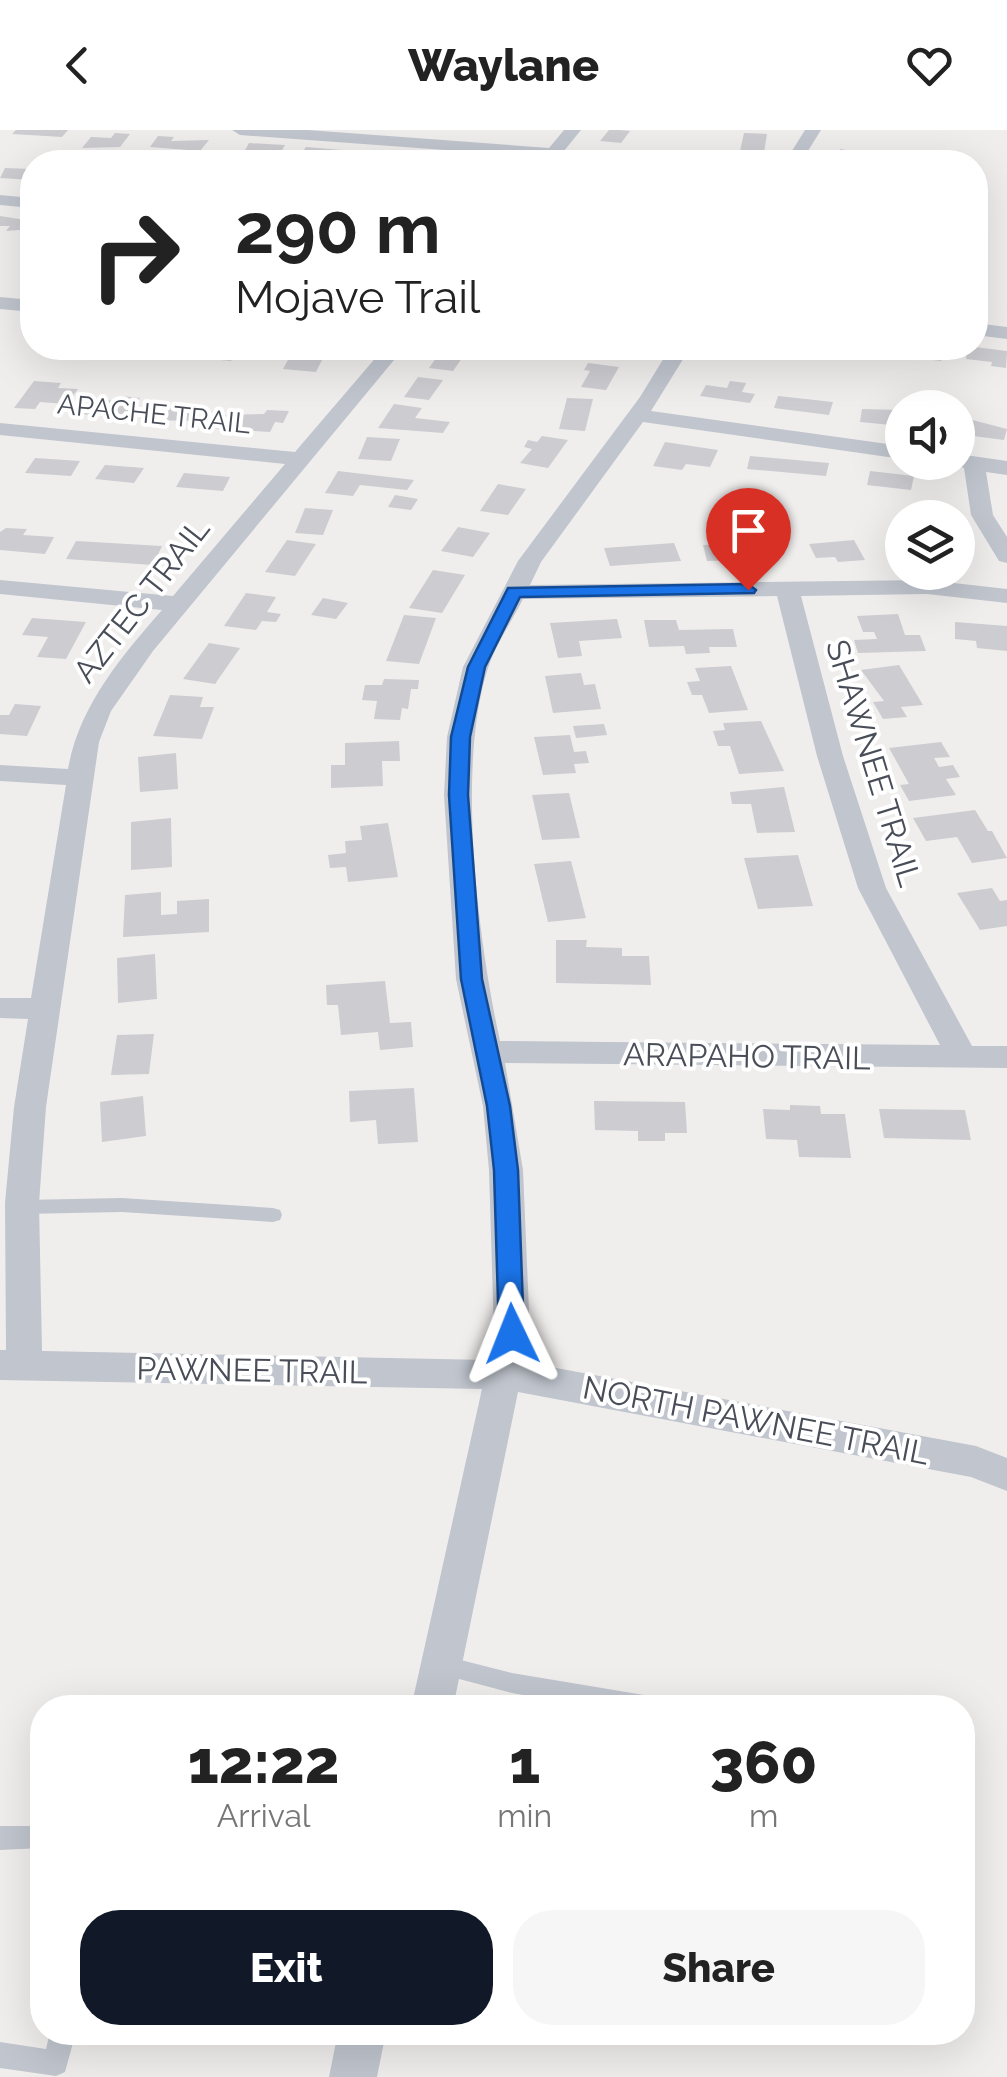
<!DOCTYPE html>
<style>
:root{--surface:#fff;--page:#f6f6f6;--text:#222;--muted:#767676;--accent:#111827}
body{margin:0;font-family:Raleway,sans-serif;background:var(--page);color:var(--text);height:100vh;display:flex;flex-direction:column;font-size:38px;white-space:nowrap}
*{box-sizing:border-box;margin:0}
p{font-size:32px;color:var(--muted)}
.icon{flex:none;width:55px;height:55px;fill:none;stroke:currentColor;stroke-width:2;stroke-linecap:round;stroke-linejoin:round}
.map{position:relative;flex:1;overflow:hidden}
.side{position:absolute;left:30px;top:1565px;width:945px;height:350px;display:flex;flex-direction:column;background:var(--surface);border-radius:40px;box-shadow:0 10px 40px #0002}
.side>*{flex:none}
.hud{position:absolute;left:20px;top:20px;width:968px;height:210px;border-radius:40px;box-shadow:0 10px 40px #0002;background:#fff;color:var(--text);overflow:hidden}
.buttons{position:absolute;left:885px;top:260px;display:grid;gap:20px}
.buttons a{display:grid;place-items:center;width:90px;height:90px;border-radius:50%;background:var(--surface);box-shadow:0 10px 40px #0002;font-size:50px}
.pin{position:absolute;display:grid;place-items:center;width:85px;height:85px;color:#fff;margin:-102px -42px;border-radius:50% 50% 50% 0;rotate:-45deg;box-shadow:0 0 10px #0007}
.pin .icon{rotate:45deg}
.me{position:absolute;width:110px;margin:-55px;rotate:358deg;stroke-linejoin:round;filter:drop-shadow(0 0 8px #0008)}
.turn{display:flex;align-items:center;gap:35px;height:210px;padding:0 50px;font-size:45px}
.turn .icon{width:130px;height:130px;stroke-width:2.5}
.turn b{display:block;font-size:70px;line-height:85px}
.eta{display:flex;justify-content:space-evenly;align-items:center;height:170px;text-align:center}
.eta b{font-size:60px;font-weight:800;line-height:70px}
.button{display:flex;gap:20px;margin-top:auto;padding:20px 50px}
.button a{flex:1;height:115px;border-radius:40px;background:var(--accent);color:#fff;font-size:40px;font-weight:800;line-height:115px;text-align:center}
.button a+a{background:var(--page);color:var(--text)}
header{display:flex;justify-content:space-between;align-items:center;height:130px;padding:0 50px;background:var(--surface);font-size:45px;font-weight:800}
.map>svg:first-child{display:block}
.building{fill:#ccccd1}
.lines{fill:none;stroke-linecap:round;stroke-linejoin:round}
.service{fill:#c0c5ce;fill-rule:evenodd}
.minor{fill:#c0c5ce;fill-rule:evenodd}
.route{fill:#1a73e8;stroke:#114b97;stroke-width:2.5}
.labels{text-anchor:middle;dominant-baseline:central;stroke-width:8;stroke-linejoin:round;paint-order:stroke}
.far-street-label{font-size:28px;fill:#484d58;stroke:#fff}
.street-label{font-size:32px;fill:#484d58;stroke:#fff}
</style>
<header><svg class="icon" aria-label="back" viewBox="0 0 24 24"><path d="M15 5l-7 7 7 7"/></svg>Waylane<svg class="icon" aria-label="heart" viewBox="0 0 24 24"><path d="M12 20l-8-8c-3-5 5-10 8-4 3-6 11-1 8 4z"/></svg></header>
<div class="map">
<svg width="1007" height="1947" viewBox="0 0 1007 1947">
<rect width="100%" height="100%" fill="#f0eeed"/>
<path class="building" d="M16,0h52l-6,7 -50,-3z
M609,0h11l10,1 -9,12 -21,-2z
M115,3l15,1 -10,13 -38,1 9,-11 20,1z
M744,3l23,1 -3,19 -24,-2z
M158,6l16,1 -3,4 38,-1 -9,11 -50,-4z
M249,13l36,2 -5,9 -36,-2z
M306,17l48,4 -5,8 -50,-2z
M840,19l40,7v6l-40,-2z
M381,23l46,4 -3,5 -48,-1z
M5,38l27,1v11l-32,-2z
M0,86l32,5v8l-26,2 4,-5h-10z
M975,217l32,4 -1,17 -15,-2 1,-4 -26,-3 2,-11z
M212,218h52l-7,9 -22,-2 -4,6 -21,-2z
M443,218l24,3 -14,20 -24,-3z
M887,218h45l13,1 -4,12 -57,-7z
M294,219l32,3 -10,20 -33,-3z
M588,233l31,4 -13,23 -25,-3 9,-16 -6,-1z
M418,247l25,3 -14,20 -25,-3z
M34,251l27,2 -3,5 20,1 -11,15 -27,-2 -5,7 -21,-1z
M730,251l16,2 -4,9 13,2 -5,9 -50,-7 6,-11 21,3z
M122,266l18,2 -12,19 -48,-3 9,-15 30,2z
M778,266l55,6 -4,13 -55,-7z
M567,268l26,1 -8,32 -26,-2z
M161,272l41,4 -9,15 -44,-1z
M394,274l28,4 -7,10 35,4 -7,11 -65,-5z
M862,279l40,1v16l-42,-4z
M267,280l22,1 -6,12 -8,-1 -5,10 -61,-4 7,-13 48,-1z
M965,288l42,11 -3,11 -46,-6v-12l6,1z
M542,306l26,4 -20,28 -28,-5 12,-14 -8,-2 4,-7 9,2z
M367,307l33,2 -9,22 -33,-2z
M665,312l53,8 -8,17 -24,-3 -4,6 -29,-4z
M750,326l79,7 -3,13 -79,-7z
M35,328l45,3 -9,15 -46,-3z
M105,335l39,3 -10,15 -39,-4z
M338,341l76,9 -7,10 -47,-5 -7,11 -28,-3z
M870,341l44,5 -3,14 -44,-5z
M184,343l46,4 -7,14 -47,-4z
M498,354l28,5 -18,26 -28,-4z
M395,365l23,4 -7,11 -23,-3z
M305,378l28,2 -10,25 -28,-2z
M458,397l32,6 -17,24 -32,-6z
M6,398l21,1 -4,6 31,2 -9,17 -45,-4v-18z
M287,410l29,4 -21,32 -30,-4z
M854,410l11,20 -27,2 -3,-5 -19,1 -7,-14z
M76,411l86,5 -9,19 -87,-6z
M773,412l5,17 -71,2 -4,-16z
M674,413l7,18 -71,5 -6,-18z
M433,440l32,5 -23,38 -33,-5z
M246,463l30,4 -9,15 14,2 -5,8 -14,-1 -6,9 -32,-4z
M323,468l25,5 -12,16 -25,-4z
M898,484l7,21h15l6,16 -68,2 -4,-13 23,-1 -3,-7h-11l-6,-16z
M404,485l32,3 -17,46 -33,-3z
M32,488l54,4 -20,37 -29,-2 11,-20 -26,-2z
M617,489l5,19 -43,3 3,15 -24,2 -8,-35z
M644,490h32l3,10 54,-1 4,18h-28l1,6 -24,1 -2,-8 -35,1z
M955,492l52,4v25l-30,-3 -1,-7 -21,-2z
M209,513l31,5 -25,36 -32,-5z
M899,535l24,40 -22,2 6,10 -24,2 -10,-17 11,-1 -23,-31z
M731,536l17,44 -39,3 -7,-18h-10l-5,-13 13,-1 -5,-13z
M581,543l3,12 11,-1 6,25 -48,4 -8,-37z
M384,549l35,1 -1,9h-7l-3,20 -6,-1 -2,12 -26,-1 3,-18 -15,-1 3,-15h17z
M170,565l33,2 -3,10h14l-12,32 -49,-3z
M15,574l26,2 -14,30 -27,-2v-19h9z
M761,591l23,50 -45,3 -9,-28h-12l-5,-15 12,-1 -2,-7z
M604,594l3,11 -31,3 -3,-12z
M570,605l4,17 12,-1 3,12 -15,1 2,9 -33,2 -9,-38z
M399,611l1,20h-18l1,25 -52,2v-23h14v-22z
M941,612l9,15 -16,1 5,9 14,-2 7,12 -14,2 10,16 -47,6 -9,-16 9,-1 -20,-36z
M176,623l2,36 -38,3 -2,-35z
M784,657l11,45 -38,1 -6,-29h-19l-2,-12z
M569,663l11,45 -38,2 -10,-45z
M975,680l13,21h4l15,27 -35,5 -15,-26 -31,4 -13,-23z
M171,688l1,49 -41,3v-48z
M388,693l10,54 -50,5 -2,-15 -16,1 -2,-13 18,-2 -1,-12 17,-1 -2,-14z
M798,725l15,51 -55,3 -14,-51z
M571,731l15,57 -38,4 -14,-58z
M992,758l8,13 7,-1v26l-27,4 -23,-37z
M161,762v23l16,-1v-13l32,-2v33l-86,5 2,-42z
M556,810h31l-1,7 36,1v8h27l2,29 -95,-2z
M155,824l2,45 -39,4 -1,-45z
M385,851l5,42 21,-1 2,25 -33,3 -2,-18 -37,3 -3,-30h-11l-1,-20z
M154,904l-5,40 -38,1 6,-40z
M414,958l4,54 -40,2 -2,-24 -26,2 -1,-31z
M143,966l3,40 -44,6 -2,-40z
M594,971l91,1 2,31h-22v8h-27v-10l-43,-1z
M790,975l30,1 1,8h24l6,44 -52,-1 -2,-17 -31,-1 -3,-30 27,1z
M879,979l86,1 6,30 -87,-2z"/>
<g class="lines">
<path class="service" d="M122,1068l151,10 7,2 2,5 -2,5 -7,2 -151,-10 -100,2 -7,-2 -2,-5 2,-5 7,-2z
M441,1525l71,18 144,24 8,4 3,7h-74l-81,-15 -79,-21 -3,-7 3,-7z
M0,1696h42v22l-42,2z
M50,1902h26l-11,40 -9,4 -56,-8v-26l46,7z"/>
<path class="minor" d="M232,0h76l241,18 15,-18h17l-26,32h-17l3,-5 -301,-22z
M805,0h16l-20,32h-16z
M0,65l32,3v10l-32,-3z
M0,167l32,3v12l-32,-3z
M975,193l32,4v12l-32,-4z
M384,218h20l-251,303 -42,60 -12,31 -53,365 -7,96 3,148 446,9 6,-26 -5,-164 -6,-64 -27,-127 -12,-184 3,-58 16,-70 55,-106 122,-164 30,-49h20l-39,63 251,35v13l-259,-37 -102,140 -11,23 397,-5 80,9v14l-80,-9 -126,2 42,160 43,132 86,158h35v22l-502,-5 18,107 7,164 -6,28 452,84 31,12v33l-36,-14 -453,-85 -65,316h-42l71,-319 -482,-9v-30h6l-1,-147 9,-96 14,-88 -28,-1v-20h31l35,-213 -66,-4v-16l68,4c11,-63 53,-112 94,-159l-162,-16v-14l173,16 112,-132 -285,-29v-12l295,29zM777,466l40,160 41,132 82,157 -440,-4c-22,-100 -44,-275 -12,-373 8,-24 24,-47 35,-69z
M958,324l49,7v14l-21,-3 7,43 14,22v26l-8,-2 -28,-46 -7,-47 -16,-6h10z
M338,1902h48l-9,45h-48z"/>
</g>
<path class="route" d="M748,454l8,6 -2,3 -234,4 -35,70 -15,70 -2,58 14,184 28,127 8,64 6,164 -3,7h-18l-4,-7 -5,-164 -7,-64 -26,-127 -12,-184 2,-58 17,-70 40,-79z"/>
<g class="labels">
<g class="far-street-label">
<text transform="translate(154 284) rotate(6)">APACHE TRAIL</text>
</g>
<g class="street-label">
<text transform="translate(141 470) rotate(-52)">AZTEC TRAIL</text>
<text transform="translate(874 633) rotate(73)">SHAWNEE TRAIL</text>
<text transform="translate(747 926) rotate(1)">ARAPAHO TRAIL</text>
<text transform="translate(252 1240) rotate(1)">PAWNEE TRAIL</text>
<text transform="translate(756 1290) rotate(11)">NORTH PAWNEE TRAIL</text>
</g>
</g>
</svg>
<div class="buttons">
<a><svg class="icon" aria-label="sound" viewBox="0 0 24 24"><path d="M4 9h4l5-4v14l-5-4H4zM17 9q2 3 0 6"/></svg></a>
<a><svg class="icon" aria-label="layers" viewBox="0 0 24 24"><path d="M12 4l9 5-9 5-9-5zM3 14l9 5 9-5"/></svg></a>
</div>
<div class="pin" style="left:748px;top:460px;background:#d93025"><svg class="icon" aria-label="arrive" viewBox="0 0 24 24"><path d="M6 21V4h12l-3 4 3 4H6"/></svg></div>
<svg class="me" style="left:512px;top:1204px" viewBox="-20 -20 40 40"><path d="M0-17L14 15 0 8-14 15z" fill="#1a73e8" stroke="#fff" stroke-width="4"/></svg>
<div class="hud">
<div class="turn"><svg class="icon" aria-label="right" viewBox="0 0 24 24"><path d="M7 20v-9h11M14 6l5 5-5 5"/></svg><div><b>290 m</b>Mojave Trail</div></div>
</div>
<section class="side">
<div class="eta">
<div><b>12:22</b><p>Arrival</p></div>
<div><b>1</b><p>min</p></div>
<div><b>360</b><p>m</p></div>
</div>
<div class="button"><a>Exit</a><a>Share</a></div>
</section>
</div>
